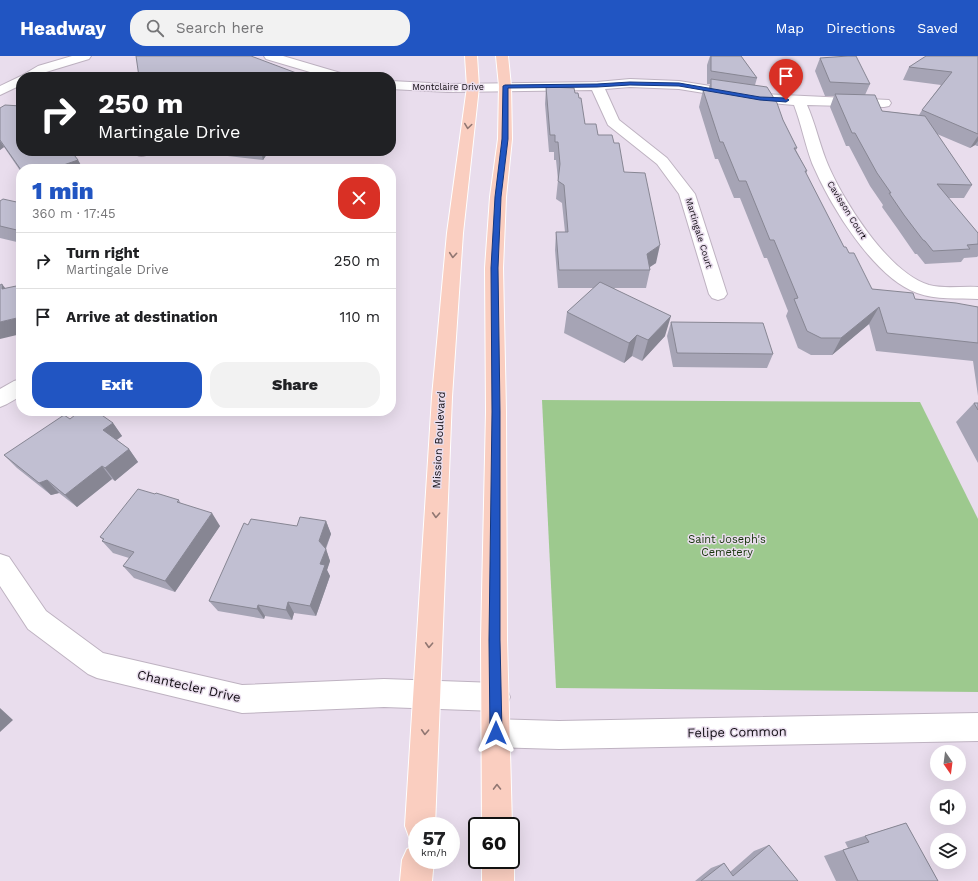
<!DOCTYPE html>
<meta charset="utf-8">
<style>
:root{--surface:#fff;--page:#f2f2f2;--text:#202124;--muted:#757577;--line:#e0e0e0;--accent:#2155c2}
body{margin:0;font-family:"Work Sans",sans-serif;background:var(--page);color:var(--text);height:100vh;display:flex;flex-direction:column;font-size:15px;white-space:nowrap}
*{box-sizing:border-box;margin:0}
p{font-size:13px;color:var(--muted)}
.icon{flex:none;width:22px;height:22px;fill:none;stroke:currentColor;stroke-width:2;stroke-linecap:round;stroke-linejoin:round}
.map{position:relative;flex:1;overflow:hidden}
.drawer{position:absolute;left:16px;top:108px;width:380px;height:252px;display:flex;flex-direction:column;background:var(--surface);border-radius:16px;box-shadow:0 4px 16px #0002}
.drawer>*{flex:none}
.guide{position:absolute;left:16px;top:16px;width:380px;height:84px;border-radius:16px;box-shadow:0 4px 16px #0002;background:#202124;color:#fff;overflow:hidden}
.needle{width:26px;rotate:166deg}
.controls{position:absolute;left:930px;top:689px;display:grid;gap:8px}
.controls a{display:grid;place-items:center;width:36px;height:36px;border-radius:50%;background:var(--surface);box-shadow:0 4px 16px #0002;font-size:20px}
.speed{position:absolute;left:408px;top:761px;display:flex;gap:8px;font-size:20px;font-weight:700;text-align:center}
.speed>*{display:grid;place-content:center;width:52px;height:52px;border-radius:50%;background:var(--surface);box-shadow:0 4px 16px #0002;line-height:1}
.speed small{font-size:10px;font-weight:400}
.speed .limit{border:2px solid #111;border-radius:6px;background:#fff;color:#111}
.pin{position:absolute;display:grid;place-items:center;width:34px;height:34px;color:#fff;margin:-41px -17px;border-radius:50% 50% 50% 0;rotate:-45deg;box-shadow:0 0 4px #0007}
.pin .icon{rotate:45deg}
.me{position:absolute;width:44px;margin:-22px;rotate:0deg;stroke-linejoin:round;filter:drop-shadow(0 0 3px #0008)}
.turn{display:flex;align-items:center;gap:14px;height:84px;padding:0 16px;font-size:18px}
.turn .icon{width:52px;height:52px;stroke-width:2.5}
.turn b{display:block;font-size:28px;line-height:34px}
.round{display:grid;place-items:center;flex:none;width:42px;height:42px;border-radius:16px;background:var(--page)}
.overview{display:flex;align-items:center;justify-content:space-between;height:68px;padding:0 16px}
h1{font-size:24px;font-weight:800;line-height:30px;color:var(--accent)}
.action{display:flex;gap:8px;margin-top:auto;padding:8px 16px}
.action a{flex:1;height:46px;border-radius:16px;background:var(--accent);color:#fff;font-size:16px;font-weight:800;line-height:46px;text-align:center}
.action a+a{background:var(--page);color:var(--text)}
ul{padding:0;list-style:none}
li{display:flex;align-items:center;gap:12px;height:56px;padding:0 16px;border-top:1px solid var(--line)}
li div{flex:1}
li b{display:block;font-size:15px}
li em{font-style:normal}
header{display:flex;align-items:center;gap:24px;box-sizing:border-box;height:56px;padding:0 20px;background:var(--accent);color:#fff}
header strong{font-size:19px}
nav{display:flex;gap:22px;margin-inline-start:auto;font-size:14px}
.search{width:280px;height:36px;background:var(--page);display:flex;align-items:center;gap:10px;box-sizing:border-box;padding:0 14px;border-radius:16px;color:var(--muted);font-size:15px}
.map>svg:first-child{display:block}
.green{fill:#9dc98e}
.lines{fill:none;stroke-linecap:round;stroke-linejoin:round}
.street-casing{stroke:#beb2c1;stroke-width:2}
.primary-casing{stroke:#fff;stroke-width:2}
.street{fill:#fff;fill-rule:evenodd}
.primary{fill:#facec0;fill-rule:evenodd}
.wall{fill:#a6a4b5}
.shaded-wall{fill:#878693}
.building{fill:#c1bfd2;stroke:#878693}
.oneway{stroke:#917772}
.route{fill:#2155c2;stroke:#15377e}
.labels{text-anchor:middle;dominant-baseline:central;stroke-width:3;stroke-linejoin:round;paint-order:stroke}
.far-street-label{font-size:9px;fill:#100c12;stroke:#e9dded}
.street-label{font-size:11px;fill:#100c12;stroke:#e9dded}
.park-label{font-size:11px;fill:#153309;stroke:#e9dded}
.near-street-label{font-size:13px;fill:#100c12;stroke:#e9dded}
</style>
<header>
<strong>Headway</strong>
<div class="search"><svg class="icon" aria-label="search" viewBox="0 0 24 24"><circle cx="10" cy="10" r="6"/><path d="M15 15l6 6"/></svg>Search here</div>
<nav><a>Map</a><a>Directions</a><a>Saved</a></nav>
</header>
<div class="map">
<svg width="978" height="825" viewBox="0 0 978 825">
<rect width="100%" height="100%" fill="#e9dded"/>
<path class="green" d="M542,344l378,2 58,117v173l-422,-4z"/>
<g class="lines">
<defs>
<path id="street" d="M72,0h19l-2,3 -43,13 -10,5h-15v8l-21,10v-9l21,-10 17,-10z
M264,0h19l61,18 2,3h-19l-61,-18z
M630,23l49,2 81,13 129,6 2,3 -2,3 -5,1 -77,-2c8,18 12,37 19,55 15,38 62,113 103,125 15,4 33,1 49,2v12c-20,-1 -42,1 -61,-6 -44,-16 -87,-88 -105,-130 -7,-19 -11,-40 -18,-58l-34,-3 -81,-13 -49,-2 -25,2 14,31 48,38 28,36 32,100 -3,4 -6,2 -6,-2 -3,-4 -30,-100 -22,-30 -49,-39 -16,-35 -144,2 -57,-3v-8l57,3 149,-2z
M133,95h15v1l-2,3c-6,2 -10,1 -13,-4z
M21,323v17l-14,8 -7,3v-18l14,-8z
M0,498l9,3 37,54 57,42 139,32 142,-6 112,4 10,4 4,10 -4,10 -10,4 -112,-4 -142,6 -145,-35 -9,-4 -60,-45 -28,-43z
M978,657v28l-419,8 -63,-2 -10,-4 -4,-10 4,-10 10,-4 63,2z"/>
<path id="primary" d="M465,0h12l2,31 -16,146 -11,164 -17,429h-18v14l-8,-3 -4,-11 27,-429 15,-164 20,-146z
M496,0h12l3,30 1,53 -6,58 -3,71 3,144 1,228 5,186 -1,3v-3h-29l-1,-186 5,-228 -1,-144 5,-71 8,-58 1,-53z
M417,789v15h17l-2,21h-32l2,-21 5,-11z
M511,798l3,6v21h-32v-21h29z"/>
</defs>
<use href="#street" class="street-casing"/>
<use href="#primary" class="primary-casing"/>
<use href="#street" class="street"/>
<use href="#primary" class="primary"/>
</g>
<path class="wall" d="M710,0h31l16,22 -2,7 28,35 14,28 -1,2 11,21 -1,3 38,73 5,6 23,36 43,10 63,8v89l-5,-35 -97,-10 -7,-27 -37,31h-21l-13,-7 -12,-32 2,-5 -21,-53h-3l-24,-60h-6l-16,-39h-3l-16,-52 4,-17h5l2,-6h-3v-19z
M978,0v90h-1l-2,-1 -5,3 -33,-14 35,51 -8,13h-16l30,35v23l-1,1 -13,1 -3,4 -36,2 -8,-10h-2l-18,-26 -15,-21 1,-2 -13,-19 -21,-40h-3l-16,-39 4,-11h-9l-10,-25 5,-13 50,26 -5,11 17,16 37,4 3,-5 19,-25 -38,-5 6,-13z
M546,31l29,6 4,5 6,26 13,11 16,8 42,120 -6,4v3l-4,18h-32l51,48 -23,25 -10,-5 -8,7 -60,-30 3,-21 27,-24h-36l-3,-38 1,-18h9l-3,-29 -6,-4 2,-19 -2,-20h-2v-8h-5l-4,-48z
M0,52l21,43h66l-13,4 4,5 5,9h-62v3l-17,-25 -4,3z
M218,95h51l-6,9 -44,-5z
M0,145l21,2v40l-21,-5z
M671,266l102,32 -6,14 -94,-1 -6,-31z
M974,347h4v60l-22,-41z
M70,363l43,4 9,13 -5,4 12,9 9,13 -23,19 -3,-2 -35,28 -18,-14 -8,2 -34,-27 -13,-13z
M155,438l24,6 2,4 39,22 -45,66 -41,-14 -11,-12 6,-8 -16,-5 -11,-12 1,-1 -3,-3z
M326,465l5,13 -5,15 4,12 -3,9 3,6 -14,40 -22,-3 -2,7 -27,-4 -1,3 -46,-8 -9,-10 39,-76 49,1z
M906,767l32,58h-102l-12,-25 24,-8 -3,-6z
M769,789l29,36h-103l16,-13 13,-5 6,9 24,-21z"/>
<path class="shaded-wall" d="M978,80v5l-3,4 -5,3z
M0,85l4,6 -4,3z
M68,95h19l-16,5z
M261,95h8l-6,9z
M78,104l5,9h-31z
M660,189l-4,18 -11,7 2,-16z
M2,228l11,14 -11,-9z
M879,251l-10,17 -37,31 9,-17z
M671,260l-6,20 -23,25 6,-21z
M21,261v17l-21,5v-17z
M637,279l-5,21 -8,7 5,-20z
M106,355h20l-18,3z
M113,367l9,13 -10,7 -9,-13z
M129,393l9,13 -23,19 -10,-13z
M102,410l10,13 -35,28 -12,-12z
M47,424l12,13 -8,2 -12,-12z
M212,457l8,13 -45,66 -10,-11z
M326,465l5,13 -7,18 -5,-11z
M326,493l4,12 -3,9 3,6 -14,40 -6,-10 10,-42z
M288,546l6,11 -2,7 -6,-10z
M258,549l7,11 -1,3 -7,-10z
M0,652l13,12 -13,12z"/>
<path class="building" d="M136,0h115l56,21h-168z
M711,0h30l16,22 -46,-7z
M848,0h8l14,28 -40,-2 -10,-24z
M926,0h52v78l-56,-24 30,-38 -43,-5z
M711,23l56,8 10,16 6,17 14,28h-3l13,23h-2l39,76h2l3,6h5l18,36 41,4 2,6 41,4 22,4v36l-91,-10 -8,-26 -38,31h-20l-14,-7 -13,-32 4,-1 -24,-58h-4l-24,-59h-7l-16,-39h-3l-17,-52h8z
M546,31l28,1 1,5h3l1,5h2l4,26h11l2,11h14l2,8h5l5,29 21,1 15,72 -13,9 3,16h-91l-3,-38h12l-4,-47 -6,-4 2,-17 -2,-22h-3v-7h-5z
M835,38l40,1 7,16 43,5 47,69 -35,-1 41,49v11l-11,1 3,4 -37,2 -8,-10 -2,-1 -19,-25 -15,-22h2l-14,-20 -22,-40h-3z
M5,49l16,1v45h50l7,9 -26,9h-31v1l-21,-30v-32z
M280,111v2h-19z
M3,143l18,4v28l-21,-5v-25z
M600,226l71,34 -23,24 -11,-5 -8,8 -62,-31z
M2,228v5l19,-4v32l-21,5v-37z
M671,266l92,1 10,31 -96,-1z
M974,347h4v7z
M80,355h16l17,12 -10,7 26,19 -24,19 -3,-2 -37,29 -18,-15 -8,3 -35,-28 60,-40 6,4z
M138,433l17,5 1,-1 23,7 -2,2 35,11 -47,68 -42,-15 11,-14 -32,-11 2,-2 -4,-2z
M300,461l26,4 -7,20 7,8 -6,15 5,1 -15,41 -22,-4 -2,8 -28,-5 -1,4 -48,-8 35,-78 4,2 3,-6 46,7z
M906,767l32,58h-80l-15,-31 26,-8 -4,-6z
M769,789l29,36h-97l23,-18 9,13z"/>
<defs><path id="oneway-chevron" d="M-2-3.5L2.5 0L-2 3.5" fill="none" stroke-width="1.6" stroke-linecap="round" stroke-linejoin="round"/></defs>
<g class="oneway">
<use href="#oneway-chevron" transform="translate(468 70) rotate(98)"/>
<use href="#oneway-chevron" transform="translate(453 199) rotate(95)"/>
<use href="#oneway-chevron" transform="translate(436 459) rotate(93)"/>
<use href="#oneway-chevron" transform="translate(429 589) rotate(93)"/>
<use href="#oneway-chevron" transform="translate(425 676) rotate(93)"/>
<use href="#oneway-chevron" transform="translate(497 731) rotate(-91)"/>
</g>
<path class="route" d="M630,26l49,1 81,14 26,1 3,2 -3,2 -26,-2 -81,-14 -49,-1 -33,2 -89,1v51l-7,58 -3,71 2,144v228l2,93 -2,5 -4,1 -4,-1 -2,-5 -1,-93 3,-228 -1,-144 4,-71 7,-58 1,-53 2,-1 92,-1z"/>
<g class="labels">
<g class="far-street-label">
<text x="448" y="31">Montclaire Drive</text>
<text transform="translate(847 154) rotate(58)">Cavisson Court</text>
<text transform="translate(699 177) rotate(73)">Martingale Court</text>
</g>
<g class="street-label">
<text transform="translate(439 384) rotate(-87)">Mission Boulevard</text>
</g>
<g class="park-label">
<text x="727" y="483">Saint Joseph's<tspan x="727" dy="13">Cemetery</tspan></text>
</g>
<g class="near-street-label">
<text transform="translate(189 630) rotate(13)">Chantecler Drive</text>
<text transform="translate(737 676) rotate(-1)">Felipe Common</text>
</g>
</g>
</svg>
<div class="controls">
<a><svg class="needle" viewBox="-14 -14 28 28"><path d="M0-13l5 13h-10z" fill="#e53935"/><path d="M0 13l5-13h-10z" fill="#757577"/></svg></a>
<a><svg class="icon" aria-label="sound" viewBox="0 0 24 24"><path d="M4 9h4l5-4v14l-5-4H4zM17 9q2 3 0 6"/></svg></a>
<a><svg class="icon" aria-label="layers" viewBox="0 0 24 24"><path d="M12 4l9 5-9 5-9-5zM3 14l9 5 9-5"/></svg></a>
</div>
<div class="speed"><div>57<small>km/h</small></div><div class="limit">60</div></div>
<div class="pin" style="left:786px;top:44px;background:#d93025"><svg class="icon" aria-label="arrive" viewBox="0 0 24 24"><path d="M6 21V4h12l-3 4 3 4H6"/></svg></div>
<svg class="me" style="left:496px;top:677px" viewBox="-20 -20 40 40"><path d="M0-17L14 15 0 8-14 15z" fill="#2155c2" stroke="#fff" stroke-width="4"/></svg>
<div class="guide">
<div class="turn"><svg class="icon" aria-label="right" viewBox="0 0 24 24"><path d="M7 20v-9h11M14 6l5 5-5 5"/></svg><div><b>250 m</b>Martingale Drive</div></div>
</div>
<section class="drawer">
<div class="overview"><div><h1>1 min</h1><p>360 m · 17:45</p></div><a class="round" style="background:#d93025;color:#fff"><svg class="icon" aria-label="close" viewBox="0 0 24 24"><path d="M6 6l12 12M18 6L6 18"/></svg></a></div>
<ul>
<li><svg class="icon" aria-label="right" viewBox="0 0 24 24"><path d="M7 20v-9h11M14 6l5 5-5 5"/></svg><div><b>Turn right</b><p>Martingale Drive</p></div><em>250 m</em></li>
<li><svg class="icon" aria-label="arrive" viewBox="0 0 24 24"><path d="M6 21V4h12l-3 4 3 4H6"/></svg><div><b>Arrive at destination</b></div><em>110 m</em></li>
</ul>
<div class="action"><a>Exit</a><a>Share</a></div>
</section>
</div>
